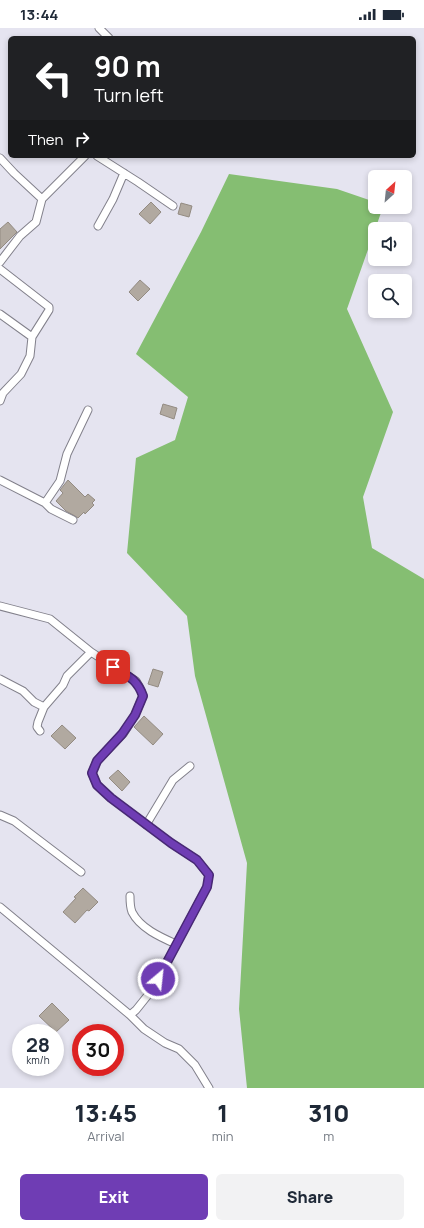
<!DOCTYPE html>
<style>
:root{--surface:#fff;--page:#f2f2f3;--text:#1f2937;--muted:#747a83;--accent:#6f3db4}
body{margin:0;font-family:Manrope,sans-serif;background:var(--page);color:var(--text);height:100vh;display:flex;flex-direction:column;font-size:15px;white-space:nowrap}
*{box-sizing:border-box;margin:0}
p{font-size:13px;color:var(--muted)}
.icon{flex:none;width:22px;height:22px;fill:none;stroke:currentColor;stroke-width:2;stroke-linecap:round;stroke-linejoin:round}
.map{position:relative;height:1060px;overflow:hidden}
.drawer{display:flex;flex-direction:column;background:var(--surface);flex:1}
.drawer>*{flex:none}
.banner{position:absolute;left:8px;top:8px;width:408px;height:122px;border-radius:6px;box-shadow:0 2px 6px #0003;background:#202124;color:#fff;overflow:hidden}
.needle{width:26px;rotate:27deg}
.tools{position:absolute;left:368px;top:142px;display:grid;gap:8px}
.tools a{display:grid;place-items:center;width:44px;height:44px;border-radius:6px;background:var(--surface);box-shadow:0 2px 6px #0003;font-size:20px}
.speed{position:absolute;left:12px;top:996px;display:flex;gap:8px;font-size:20px;font-weight:700;text-align:center}
.speed>*{display:grid;place-content:center;width:52px;height:52px;border-radius:50%;background:var(--surface);box-shadow:0 2px 6px #0003;line-height:1}
.speed small{font-size:10px;font-weight:400}
.speed .limit{border:6px solid #d22;background:#fff;color:#111}
.pin{position:absolute;display:grid;place-items:center;width:34px;height:34px;color:#fff;margin:-17px;border-radius:8px;box-shadow:0 2px 6px #0006}
.me{position:absolute;width:44px;margin:-22px;rotate:28deg;stroke-linejoin:round;filter:drop-shadow(0 0 3px #0008)}
.turn{display:flex;align-items:center;gap:14px;height:84px;padding:0 20px;font-size:18px}
.turn .icon{width:52px;height:52px;stroke-width:2.5}
.turn b{display:block;font-size:28px;line-height:34px}
.then{display:flex;align-items:center;height:38px;padding:0 20px;background:#0003;gap:8px;font-size:15px}
.eta{display:flex;justify-content:space-evenly;align-items:center;height:68px;text-align:center}
.eta b{font-size:24px;font-weight:800;line-height:28px}
.cta{display:flex;gap:8px;margin-top:auto;padding:8px 20px}
.cta a{flex:1;height:46px;border-radius:6px;background:var(--accent);color:#fff;font-size:16px;font-weight:800;line-height:46px;text-align:center}
.cta a+a{background:var(--page);color:var(--text)}
.status{display:flex;justify-content:space-between;align-items:center;height:28px;padding:0 20px;background:var(--surface);direction:ltr}
.status svg{height:11px;fill:currentColor}
.map>svg:first-child{display:block}
.forest{fill:#85be72}
.building{fill:#b1a9a0;stroke:#938b82}
.lines{fill:none;stroke-linecap:round;stroke-linejoin:round}
.street-casing{stroke:#82808b;stroke-width:9}
.street{stroke:#fff;stroke-width:7}
.route-casing{stroke:#482875;stroke-width:10}
.route{stroke:#6f3db4;stroke-width:7}
</style>
<div class="status"><b>13:44</b><svg viewBox="0 0 49 12"><path d="M0 12V9h3v3zM5 12V6h3v6zM10 12V3h3v9zM15 12V0h3v12zM26 1h20v11H26zM47 4h2v5h-2z"/></svg></div>
<div class="map">
<svg width="424" height="1060" viewBox="0 0 424 1060">
<rect width="100%" height="100%" fill="#e5e4f0"/>
<path class="forest" d="M229,146l108,15 38,13v5h8l-36,102 46,103 -30,85 9,51 52,31v509h-177l-8,-79 8,-146 -52,-187 -8,-60 -60,-63 9,-95 39,-18 13,-43 -52,-43 65,-122z"/>
<path class="building" d="M151,174l10,10 -11,12 -11,-10z
M181,175l11,3 -3,11 -11,-3z
M8,194l9,10 -17,17v-20z
M140,252l10,9 -12,12 -9,-9z
M163,376l14,4 -3,11 -14,-5z
M68,452l17,17 3,-3 7,6 -3,3 2,2 -9,9 -1,-2 -6,6 -3,-2 -9,-5 -10,-10 7,-8 -3,-3z
M153,641l10,3 -5,15 -10,-3z
M144,688l19,18 -10,11 -19,-18z
M62,697l14,13 -11,11 -14,-13z
M118,742l12,12 -8,9 -13,-13z
M83,860l15,14 -9,9 -2,-1 -12,13 -12,-11 13,-14 -2,-1z
M52,975l17,17 -13,12 -17,-16z"/>
<g class="lines">
<defs>
<path id="street" d="M99,0l10,10
M97,128l41,26 35,24
M0,130l14,15 28,26 -6,23 -16,14 -20,26
M42,171l43,-43
M98,198l15,-27 11,-26
M0,241l49,38v3l-17,27 -2,19 -9,18 -18,19 -3,8
M0,286l32,23
M0,452l45,23 6,6 22,11
M45,475l15,-22 7,-27 21,-44
M0,578l50,13 41,33 45,29 4,7 3,8 -8,19 -12,19 -26,27 -5,12 5,12 14,13 60,45 26,17 12,15 -2,12 -55,103 -16,20 -6,5 -130,-108
M0,651l23,12 11,11 10,5
M40,703l-3,-4 1,-5 6,-15 19,-22 4,-9 24,-24
M0,787l14,6 67,51
M146,797l27,-45 17,-14
M130,868c0,5 0,11 2,16 8,16 28,25 44,32
M130,987l14,14 21,14 14,6 16,16 14,23"/>
</defs>
<use href="#street" class="street-casing"/>
<use href="#street" class="street"/>
</g>
<g class="lines">
<defs>
<path id="route" d="M113,639c15,9 24,12 30,29l-8,19 -13,19 -25,27 -5,12 5,12 14,13 60,45 26,17 12,15 -2,12 -49,92"/>
</defs>
<use href="#route" class="route-casing"/>
<use href="#route" class="route"/>
</g>
</svg>
<div class="tools">
<a><svg class="needle" viewBox="-14 -14 28 28"><path d="M0-13l5 13h-10z" fill="#e53935"/><path d="M0 13l5-13h-10z" fill="#747a83"/></svg></a>
<a><svg class="icon" aria-label="sound" viewBox="0 0 24 24"><path d="M4 9h4l5-4v14l-5-4H4zM17 9q2 3 0 6"/></svg></a>
<a><svg class="icon" aria-label="search" viewBox="0 0 24 24"><circle cx="10" cy="10" r="6"/><path d="M15 15l6 6"/></svg></a>
</div>
<div class="speed"><div>28<small>km/h</small></div><div class="limit">30</div></div>
<div class="pin" style="left:113px;top:639px;background:#d93025"><svg class="icon" aria-label="arrive" viewBox="0 0 24 24"><path d="M6 21V4h12l-3 4 3 4H6"/></svg></div>
<svg class="me" style="left:158px;top:951px" viewBox="-20 -20 40 40"><circle r="17" fill="#6f3db4" stroke="#fff" stroke-width="3"/><path d="M0-11L8 9 0 5-8 9z" fill="#fff"/></svg>
<div class="banner">
<div class="turn"><svg class="icon" aria-label="left" viewBox="0 0 24 24"><path d="M17 20v-9H6M10 6l-5 5 5 5"/></svg><div><b>90 m</b>Turn left</div></div>
<div class="then">Then<svg class="icon" aria-label="right" viewBox="0 0 24 24"><path d="M7 20v-9h11M14 6l5 5-5 5"/></svg></div>
</div>
</div>
<section class="drawer">
<div class="eta">
<div><b>13:45</b><p>Arrival</p></div>
<div><b>1</b><p>min</p></div>
<div><b>310</b><p>m</p></div>
</div>
<div class="cta"><a>Exit</a><a>Share</a></div>
</section>
